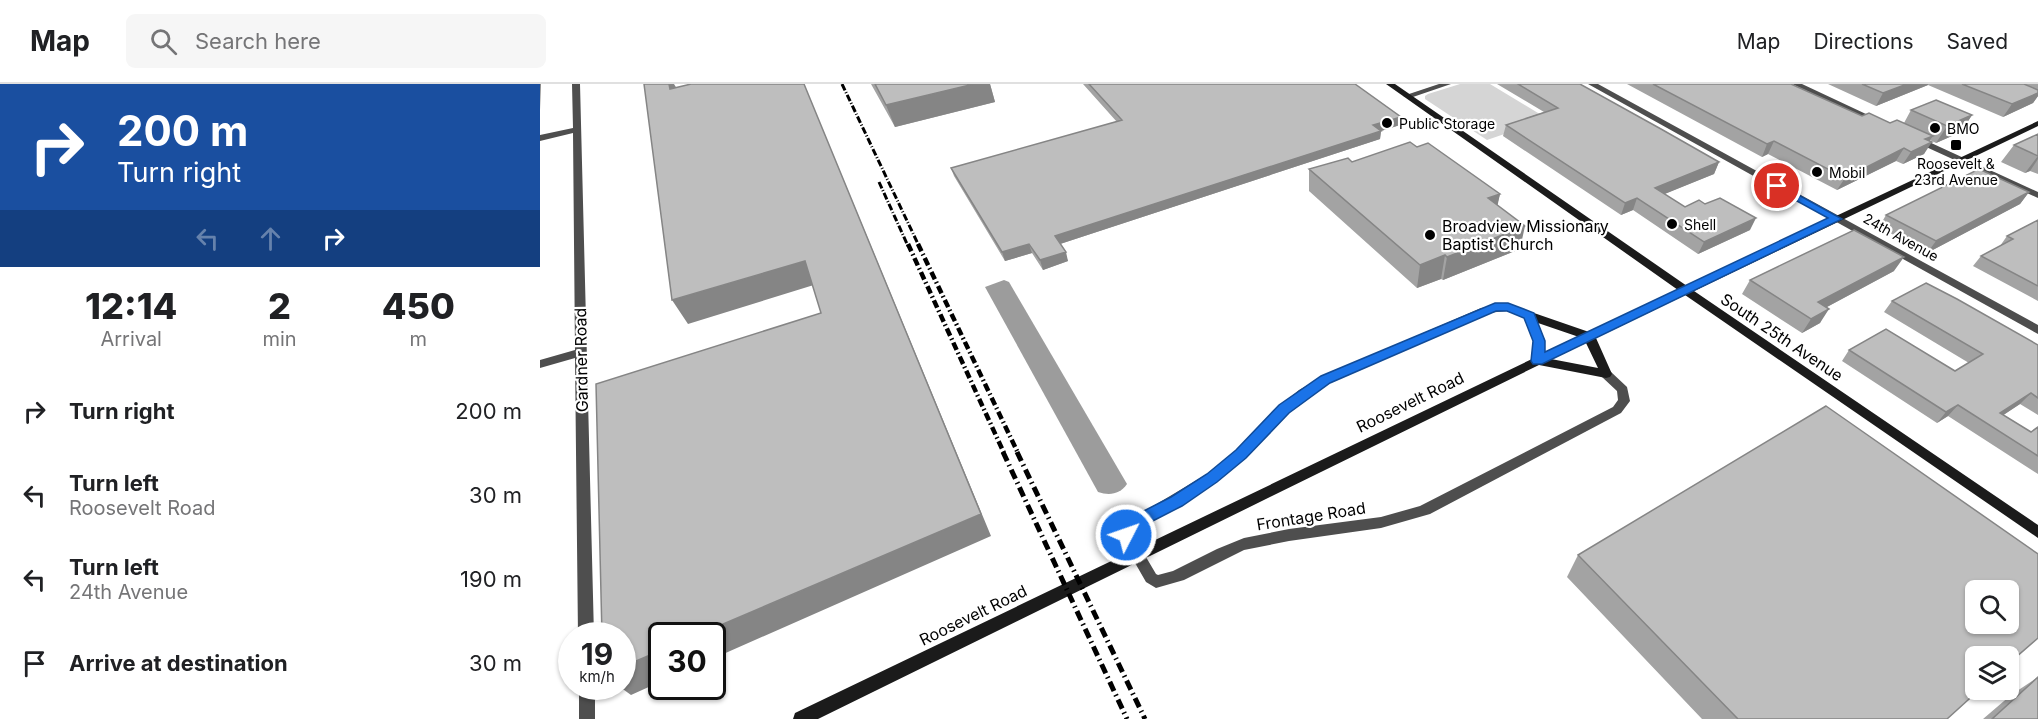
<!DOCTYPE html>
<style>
:root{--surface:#fff;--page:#f6f6f6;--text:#202124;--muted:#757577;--line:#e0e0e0}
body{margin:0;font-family:Inter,sans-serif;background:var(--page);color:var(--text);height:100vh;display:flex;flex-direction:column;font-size:22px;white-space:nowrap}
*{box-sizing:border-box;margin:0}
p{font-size:20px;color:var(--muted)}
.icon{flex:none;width:33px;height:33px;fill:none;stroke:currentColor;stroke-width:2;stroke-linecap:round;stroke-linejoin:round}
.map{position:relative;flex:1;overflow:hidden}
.details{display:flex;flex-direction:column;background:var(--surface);width:540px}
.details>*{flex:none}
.guide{background:#1a4fa0;color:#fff;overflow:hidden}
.controls{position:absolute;left:1425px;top:496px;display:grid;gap:12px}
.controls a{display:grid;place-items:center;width:54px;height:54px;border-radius:9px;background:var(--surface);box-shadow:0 2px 4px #0004;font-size:30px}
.speed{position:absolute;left:18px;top:538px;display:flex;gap:12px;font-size:30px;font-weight:700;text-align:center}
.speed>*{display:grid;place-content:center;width:78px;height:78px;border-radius:50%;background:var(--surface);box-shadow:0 2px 4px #0004;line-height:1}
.speed small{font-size:15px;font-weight:400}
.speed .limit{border:3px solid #111;border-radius:9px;background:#fff;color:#111}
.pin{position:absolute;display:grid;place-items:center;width:51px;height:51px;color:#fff;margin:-26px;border:3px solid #fff;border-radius:50%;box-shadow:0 2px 6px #0007}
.me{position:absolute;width:66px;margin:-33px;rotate:49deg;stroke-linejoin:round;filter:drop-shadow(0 0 4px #0008)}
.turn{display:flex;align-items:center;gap:21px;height:126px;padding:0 18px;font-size:27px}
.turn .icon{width:78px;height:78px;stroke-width:2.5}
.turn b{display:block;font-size:42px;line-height:51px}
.lanes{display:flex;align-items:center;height:57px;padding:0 18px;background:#0003;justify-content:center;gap:30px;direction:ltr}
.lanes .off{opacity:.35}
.eta{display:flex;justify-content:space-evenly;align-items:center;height:102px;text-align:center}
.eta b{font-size:36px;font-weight:800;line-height:42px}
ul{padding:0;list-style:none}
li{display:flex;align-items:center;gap:18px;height:84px;padding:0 18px}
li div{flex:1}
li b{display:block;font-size:22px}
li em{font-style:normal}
header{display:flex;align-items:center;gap:36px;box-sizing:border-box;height:84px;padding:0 30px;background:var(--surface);border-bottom:2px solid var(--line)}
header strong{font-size:28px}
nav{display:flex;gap:33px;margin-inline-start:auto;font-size:21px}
.search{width:420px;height:54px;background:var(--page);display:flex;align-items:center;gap:15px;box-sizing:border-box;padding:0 21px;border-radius:9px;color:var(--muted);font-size:22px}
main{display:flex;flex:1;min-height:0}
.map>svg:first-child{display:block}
.green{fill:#d5d5d5}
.water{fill:#9c9c9c}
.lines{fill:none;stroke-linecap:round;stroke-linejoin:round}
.street{fill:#4e4e4e;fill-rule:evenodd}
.secondary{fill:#1b1b1b;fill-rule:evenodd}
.rail-far2{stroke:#000;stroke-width:3;stroke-dasharray:7 2 1 2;stroke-linecap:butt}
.rail-far1{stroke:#000;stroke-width:4.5;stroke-dasharray:8 3 1.5 3;stroke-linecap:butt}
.rail{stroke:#000;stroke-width:5;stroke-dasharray:10 4 1.5 4;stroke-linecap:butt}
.wall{fill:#a3a3a3}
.shaded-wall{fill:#858585}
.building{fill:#bebebe;stroke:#858585;stroke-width:1.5;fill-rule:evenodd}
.route{fill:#1a73e8;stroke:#114b97;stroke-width:1.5}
.poi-dot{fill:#000;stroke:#fff;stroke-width:2}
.labels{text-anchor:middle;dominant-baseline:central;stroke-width:4.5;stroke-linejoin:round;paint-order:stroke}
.far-poi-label{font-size:14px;fill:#000;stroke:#fff;text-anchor:start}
.far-street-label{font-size:14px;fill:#000;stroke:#fff}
.poi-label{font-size:16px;fill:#000;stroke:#fff;text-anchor:start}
.street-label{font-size:16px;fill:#000;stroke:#fff}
</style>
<header>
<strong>Map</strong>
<div class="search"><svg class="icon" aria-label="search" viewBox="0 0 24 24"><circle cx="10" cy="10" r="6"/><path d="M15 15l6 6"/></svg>Search here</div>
<nav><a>Map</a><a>Directions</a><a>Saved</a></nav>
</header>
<main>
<section class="details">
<div class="guide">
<div class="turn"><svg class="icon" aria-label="right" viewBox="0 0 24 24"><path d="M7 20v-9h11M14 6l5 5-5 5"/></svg><div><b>200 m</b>Turn right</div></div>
<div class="lanes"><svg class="icon off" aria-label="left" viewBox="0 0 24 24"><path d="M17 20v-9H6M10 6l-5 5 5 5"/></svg><svg class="icon off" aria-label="ahead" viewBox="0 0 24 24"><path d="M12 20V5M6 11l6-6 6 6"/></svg><svg class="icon" aria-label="right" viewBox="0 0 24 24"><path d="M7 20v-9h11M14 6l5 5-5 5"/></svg></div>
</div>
<div class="eta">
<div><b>12:14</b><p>Arrival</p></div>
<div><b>2</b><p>min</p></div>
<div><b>450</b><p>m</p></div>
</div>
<ul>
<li><svg class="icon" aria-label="right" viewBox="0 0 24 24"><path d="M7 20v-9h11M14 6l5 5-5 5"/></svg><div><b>Turn right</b></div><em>200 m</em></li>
<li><svg class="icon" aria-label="left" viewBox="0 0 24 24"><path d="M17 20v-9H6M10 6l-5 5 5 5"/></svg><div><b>Turn left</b><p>Roosevelt Road</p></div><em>30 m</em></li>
<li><svg class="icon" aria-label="left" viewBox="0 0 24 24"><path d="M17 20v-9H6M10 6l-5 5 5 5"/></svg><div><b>Turn left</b><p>24th Avenue</p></div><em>190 m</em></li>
<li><svg class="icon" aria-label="arrive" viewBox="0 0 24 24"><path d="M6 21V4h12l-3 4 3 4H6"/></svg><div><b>Arrive at destination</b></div><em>30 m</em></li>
</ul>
</section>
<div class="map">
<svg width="1498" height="635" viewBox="0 0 1498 635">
<rect width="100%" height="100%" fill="#fff"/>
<path class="green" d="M920,0h30l58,35 -61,21 -62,-41v-3l3,-2z"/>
<path class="water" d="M464,196l5,2 118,202c-7,10 -17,12 -29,8l-113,-205z"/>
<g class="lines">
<path class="street" d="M32,0h8l14,552h-16l-3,-278 -35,10v-8l35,-10 -2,-217 -33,8v-6l33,-7z
M899,0h12l-41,14 -7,-2z
M1048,0h10l440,241v9z
M1252,0h10l81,38 -7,2z
M1376,52l122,56v6l-125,-57 -1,-2z
M968,220l26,9 1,3 -5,4 -23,-9 -20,2 -157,70 -23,13 -19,16 -43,45 -28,25 -83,49 -1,4 23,39 2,1 15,-4 44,-22 27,-11 45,-9 92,-12 39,-11 193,-99 5,-7 -1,-9 -15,-14 -2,-3 2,-3h8l17,16 3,14 -9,12 -191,101 -49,14 -92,13 -45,9 -60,30 -28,8 -10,-6 -27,-47 4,-11 84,-50 30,-23 43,-45 19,-16 23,-13 159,-69z
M39,603h16v32h-16z"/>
<path class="secondary" d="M846,0h9l292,202 351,-165v5l-344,165 344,234v13l-353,-243 -89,43 16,36 -2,3 -4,1 -67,-13 -721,354h-25l2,-6 737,-354 1,-18 -8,-25 1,-3h8l55,19 89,-42zM998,239l41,14 -35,16 1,-12zM1046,259l12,25 -47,-9z"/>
<path class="rail-far2" d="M302,0l77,162
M339,98l29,64"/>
<path class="rail-far1" d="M368,160l96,209
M378,160l100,209"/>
<path class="rail" d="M463,368l124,267
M477,368l128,267"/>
</g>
<path class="wall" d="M331,0h119l5,18 -100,25z
M543,0h272l45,41 -19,6 -1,8 -320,105 8,17 -25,9 -11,-17 -27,8 -51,-85 -3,-8 166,-46z
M957,0h83l139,78 -5,12 -50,20 21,13 65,23 -52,24 -65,-44 -12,5 -118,-79 3,-11 38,-13z
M1087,0h164l71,32 28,7h14l7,-13 61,5 -11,17 -25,11 -6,-3 -6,14 -21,10 -7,-3 -59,29 -69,-36 -6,3z
M1288,0h210v12l-5,7 -30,14 -75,-32 -52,21z
M1498,50v40l-8,-3 -5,2 -24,-11 13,-17z
M877,63l83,47 -3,11 23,44 -77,31 -2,-1 -24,9 -108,-97v-22l43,-7z
M1489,108l-9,12 -93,49 -48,-26 7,-12z
M1498,136v81l-65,-35 8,-10 19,-10 7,-10z
M1354,187l-67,36 -7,16 -18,10 -60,-39 8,-14z
M1352,217l146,44v70l-18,-11 -17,11 28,17 7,-5v47l-90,-58 -11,7 -95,-62 7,-11 106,21 14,-8 -85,-51z
M1038,471l369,164h-245l-135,-142z
M1498,593v42h-55l28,-24z"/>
<path class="shaded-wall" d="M0,0h1l-1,26z
M129,0h5l5,8 -9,-3z
M264,0l187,452 -279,123v-23h-17l286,-122z
M434,0h16l5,18 -100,25 -9,-22z
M1367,0h21v1l-52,21 7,-13z
M1498,9v3l-5,7 -30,14 9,-13z
M1432,31l-11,17 -25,11 11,-17z
M861,33l-1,8 -19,6 -1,8 -323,106 -2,-9 318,-111z
M1393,52l-6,8 5,-2 -8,12 -21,10 8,-12 14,-13z
M1234,57l-6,13 -6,3 5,-13z
M1364,64l-8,13 -59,29 8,-12z
M1498,72v3l-8,12 -5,2z
M1179,78l-5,12 -64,26 5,-12z
M1489,108l-9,12 -93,49 9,-12z
M960,110l-5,23 -7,-19z
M1097,114l-4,12 -12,5 4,-12z
M1216,134l-6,12 -52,24 6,-12z
M985,142l-5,23 -77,31 4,-23z
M489,160l3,9 -27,8 -3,-9z
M526,168l2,9 -25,9 -3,-10z
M905,171l-4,24 -24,9 3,-23z
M1364,173l-10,14 -84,45 8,-14z
M265,177l12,23 -129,40 -16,-24z
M1289,225l-9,14 -18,10 9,-14z
M1491,309l-11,11 -30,20 10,-11z
M1418,321l-10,11 -11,7 9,-11z
M122,566v31l-31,14 -11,-8h2v-20z"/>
<path class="building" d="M104,0h25l1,5 21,-5h113l177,430 -286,122h-33v14l-40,17v-31h-20l-6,-252 225,-71 -16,-52 -133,39z
M335,0h99l-88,21z
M549,0h266l46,33 -28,8 8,6 -326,105 11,16 -26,8 -11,-16 -27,8 -51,-84 171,-48z
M978,0h62l81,45 58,33 -64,26 30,19 14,-7 6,4 15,-6 36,20 -52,24 -67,-44 -12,5 -119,-78 52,-17z
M1113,0h138l71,32 7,-3 21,10 7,-3 36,16 -8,3 7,3 -21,10 -7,-4 -59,30 -71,-37 -7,3z
M1322,0h45l-24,9z
M1422,0h62l14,6v3l-26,11z
M1396,16l36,15 -25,11 -36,-16z
M1498,50v22l-24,-11z
M870,58l7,5 11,-4 72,51 -12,4 37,28 -78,31 -2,-2 -25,10 -111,-96 39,-11 4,4z
M1439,85l50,23 -93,49 -50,-26z
M1498,136v66l-57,-30 32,-17 -6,-3z
M1314,146l50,27 -86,45 11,7 -18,10 -61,-39z
M1386,199l31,16 81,46v53l-7,-5 -31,20 31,19 7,-5v29l-80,-51 -12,7 -97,-62 37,-21 69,42 28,-17 -91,-53z
M1286,322l212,148v84l-30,26v-7h-32v33h3l-32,29h-209l-160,-164zM1436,507h32v33h-32z
M1498,593v42h-46z"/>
<path class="route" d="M1237,99l65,36 -300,145h-9l-2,-3 2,-20 -9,-23 -17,-7h-11l-166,72 -41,30 -43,45 -29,24 -35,24 -41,21 -6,5 -3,8 -6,2 -5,-2 -3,-5 5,-11 7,-6 41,-21 36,-23 29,-24 43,-45 42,-29 174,-73h13l26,10 11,28v11l283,-134 -55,-30v-4z"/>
<g class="poi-dot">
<circle cx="847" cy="39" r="6"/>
<circle cx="1395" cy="44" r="6"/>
<rect x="1410" y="55" width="12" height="12" rx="3"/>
<circle cx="1277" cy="88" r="6"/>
<circle cx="1132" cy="140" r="6"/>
<circle cx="890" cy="151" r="6"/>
</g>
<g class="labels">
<g class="far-poi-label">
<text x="859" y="39">Public Storage</text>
<text x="1407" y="44">BMO</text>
<text x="1416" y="79" text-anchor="middle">Roosevelt &amp;<tspan x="1416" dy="16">23rd Avenue</tspan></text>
<text x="1289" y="88">Mobil</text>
<text x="1144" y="140">Shell</text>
</g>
<g class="far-street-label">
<text transform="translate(1361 153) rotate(29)">24th Avenue</text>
</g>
<g class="poi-label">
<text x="902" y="142">Broadview Missionary<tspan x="902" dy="18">Baptist Church</tspan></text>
</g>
<g class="street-label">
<text transform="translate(1242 253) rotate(34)">South 25th Avenue</text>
<text transform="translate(41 276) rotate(-91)">Gardner Road</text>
<text transform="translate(870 318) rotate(-26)">Roosevelt Road</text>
<text transform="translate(771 432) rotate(-9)">Frontage Road</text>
<text transform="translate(433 531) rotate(-26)">Roosevelt Road</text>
</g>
</g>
</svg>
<div class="controls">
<a><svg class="icon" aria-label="search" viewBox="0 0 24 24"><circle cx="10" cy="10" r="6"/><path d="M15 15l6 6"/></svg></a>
<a><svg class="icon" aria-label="layers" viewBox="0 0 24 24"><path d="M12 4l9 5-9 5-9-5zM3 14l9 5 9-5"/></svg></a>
</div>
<div class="speed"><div>19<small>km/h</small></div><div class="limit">30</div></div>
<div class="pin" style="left:1237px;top:102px;background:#d93025"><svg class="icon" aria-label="arrive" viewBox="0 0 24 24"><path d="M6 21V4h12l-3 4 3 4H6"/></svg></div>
<svg class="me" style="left:586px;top:451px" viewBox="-20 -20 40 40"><circle r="17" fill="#1a73e8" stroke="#fff" stroke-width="3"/><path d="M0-11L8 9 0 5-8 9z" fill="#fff"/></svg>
</div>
</main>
